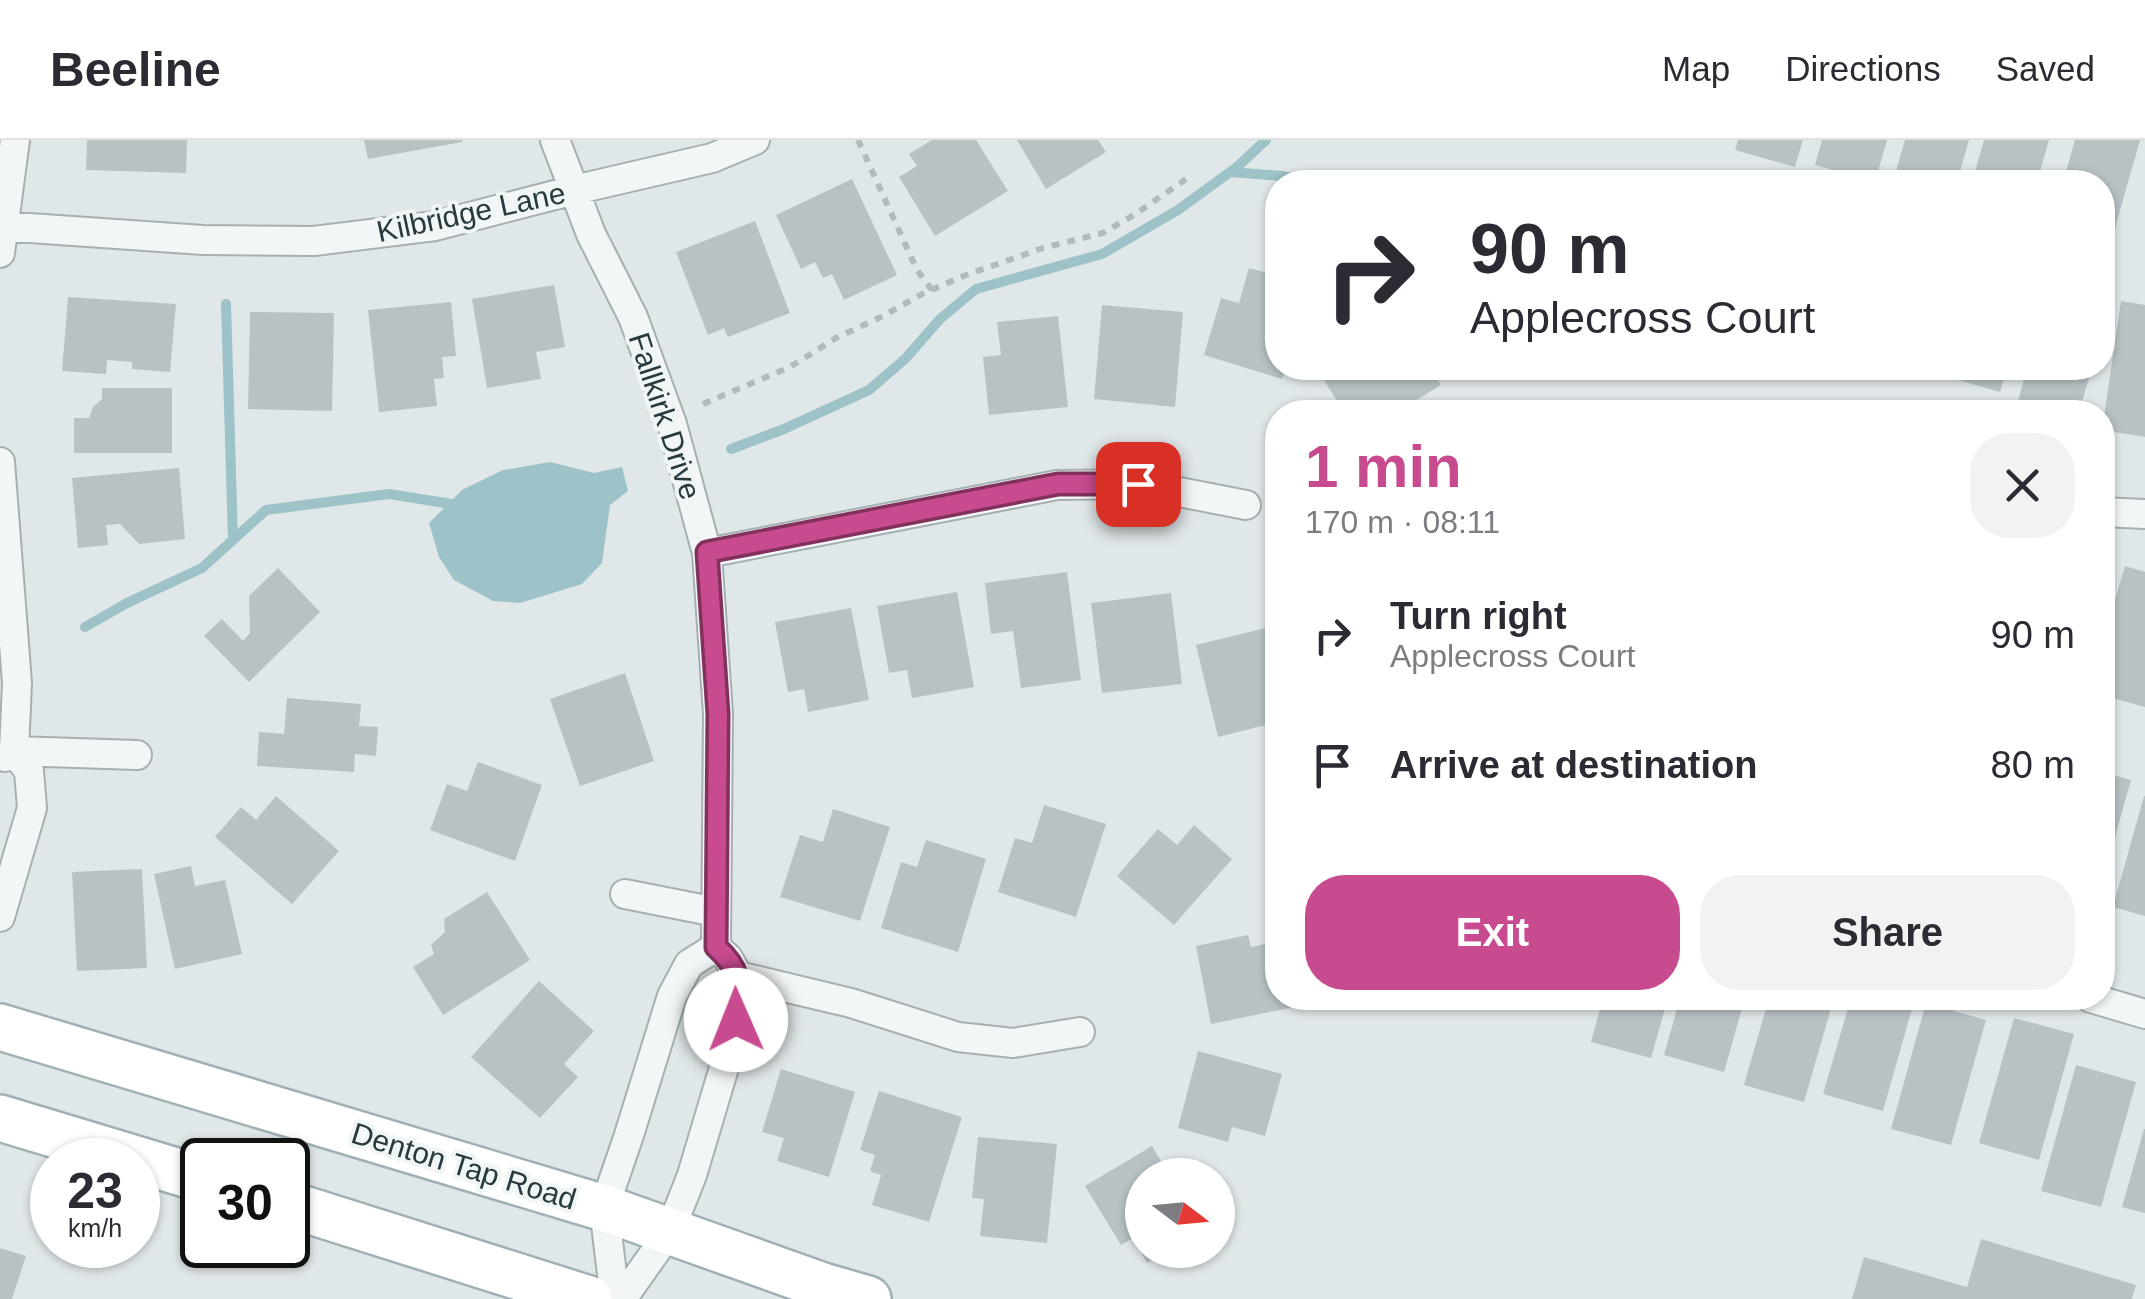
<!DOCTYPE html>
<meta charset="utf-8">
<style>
:root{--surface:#fff;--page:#f2f2f3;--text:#2b2b33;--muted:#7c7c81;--line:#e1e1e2;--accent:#c84b8f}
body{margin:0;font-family:Helvetica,sans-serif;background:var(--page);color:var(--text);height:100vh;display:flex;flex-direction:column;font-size:38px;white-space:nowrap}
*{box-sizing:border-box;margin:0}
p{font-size:32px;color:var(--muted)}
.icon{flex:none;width:55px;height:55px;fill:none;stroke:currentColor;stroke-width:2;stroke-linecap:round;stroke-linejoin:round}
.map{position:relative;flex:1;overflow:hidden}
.drawer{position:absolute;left:1265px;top:260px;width:850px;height:610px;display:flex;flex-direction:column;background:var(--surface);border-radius:40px;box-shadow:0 2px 8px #0004}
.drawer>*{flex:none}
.hud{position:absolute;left:1265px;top:30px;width:850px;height:210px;border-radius:40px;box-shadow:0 2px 8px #0004;background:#fff;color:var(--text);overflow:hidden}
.needle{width:65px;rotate:106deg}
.controls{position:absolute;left:1125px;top:1018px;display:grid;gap:20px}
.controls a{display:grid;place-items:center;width:110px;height:110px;border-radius:50%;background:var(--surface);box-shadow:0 2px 8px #0004;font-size:50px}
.speed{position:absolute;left:30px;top:998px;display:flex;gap:20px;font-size:50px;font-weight:700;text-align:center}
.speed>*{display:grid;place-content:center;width:130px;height:130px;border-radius:50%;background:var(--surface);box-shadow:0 2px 8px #0004;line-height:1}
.speed small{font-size:25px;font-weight:400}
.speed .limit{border:5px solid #111;border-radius:15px;background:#fff;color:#111}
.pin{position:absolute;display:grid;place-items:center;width:85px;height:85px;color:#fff;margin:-42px;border-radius:20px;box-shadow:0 5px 15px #0006}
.me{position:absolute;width:110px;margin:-55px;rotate:359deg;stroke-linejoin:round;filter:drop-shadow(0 0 8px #0008)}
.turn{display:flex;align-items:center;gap:35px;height:210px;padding:0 40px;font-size:45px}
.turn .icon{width:130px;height:130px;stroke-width:2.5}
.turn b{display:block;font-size:70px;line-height:85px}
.round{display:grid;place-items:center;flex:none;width:105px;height:105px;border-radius:40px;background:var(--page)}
.headline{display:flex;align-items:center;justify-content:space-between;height:170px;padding:0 40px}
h1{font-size:60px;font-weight:600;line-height:75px;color:var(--accent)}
.primary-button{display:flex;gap:20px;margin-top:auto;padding:20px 40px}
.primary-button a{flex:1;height:115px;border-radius:40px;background:var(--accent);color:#fff;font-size:40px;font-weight:600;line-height:115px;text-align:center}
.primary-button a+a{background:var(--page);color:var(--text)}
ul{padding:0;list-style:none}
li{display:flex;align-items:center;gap:30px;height:130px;padding:0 40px}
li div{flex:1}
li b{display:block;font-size:38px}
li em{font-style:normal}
header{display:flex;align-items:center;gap:60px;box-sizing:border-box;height:140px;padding:0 50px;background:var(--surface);border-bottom:2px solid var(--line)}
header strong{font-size:48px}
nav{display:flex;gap:55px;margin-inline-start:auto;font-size:35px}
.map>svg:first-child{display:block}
.water{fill:#9dc2c7}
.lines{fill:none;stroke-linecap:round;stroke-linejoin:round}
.stream{stroke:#9dc2c7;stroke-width:10}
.building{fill:#b8c2c5}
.street-casing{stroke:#a5b0b2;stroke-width:32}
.primary-casing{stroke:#a0b0b4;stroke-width:50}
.path{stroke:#b2babc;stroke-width:6;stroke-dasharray:8 8;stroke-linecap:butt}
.street{stroke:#f3f6f7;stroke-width:28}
.primary{stroke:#fff;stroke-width:45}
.route-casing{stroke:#82315d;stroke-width:25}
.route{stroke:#c84b8f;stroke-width:18}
.labels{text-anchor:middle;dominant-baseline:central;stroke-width:8;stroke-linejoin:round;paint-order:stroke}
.street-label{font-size:30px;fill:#293a3f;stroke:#f0f5f6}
</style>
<header>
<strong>Beeline</strong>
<nav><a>Map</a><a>Directions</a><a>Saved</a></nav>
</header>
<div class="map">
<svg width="2145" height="1159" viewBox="0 0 2145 1159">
<rect width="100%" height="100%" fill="#e0e7e8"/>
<path class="water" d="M550,322l44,11 28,-6 6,24 -18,14 -8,58 -20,21 -62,19 -27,-2 -39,-21 -15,-23 -10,-34 33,-33 41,-20z"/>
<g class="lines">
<path class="stream" d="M1230,32l52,4 28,6
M226,164l7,236
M731,309l53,-20 85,-39 37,-32 34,-39 36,-30 126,-35 76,-44 59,-43 29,-27
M85,487l42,-24 75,-35 64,-58 123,-16 69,11"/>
</g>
<path class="building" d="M87,0h100l-1,33 -100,-3z
M364,0h98v2l-94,17z
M932,0h44l32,51 -73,45 -36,-59 18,-11 -8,-12z
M1017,0h81l8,12 -60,37z
M1738,0h65l-8,27 -60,-17z
M1822,0h65l-12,42 -60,-17z
M1905,0h64l-12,42h-47l-16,-4z
M1984,0h65l-12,42h-65z
M2075,0h65l-28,99 -10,-3v-54h-39z
M852,39l45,96 -53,25 -12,-26 -9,4 -8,-16 -14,7 -25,-54z
M755,81l35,92 -62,24 -4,-9 -16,7 -32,-83z
M1249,128l29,8v92h8l-4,11 -78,-24 17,-57 18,5z
M554,145l11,62 -29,5 5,27 -54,9 -15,-89z
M68,157l108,7 -6,68 -38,-3v-7l-25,-2 -1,14 -44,-3z
M2121,161l24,4v132l-43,-7z
M451,162l5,54 -14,1 2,21 -10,1 3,27 -58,6 -11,-102z
M1102,165l81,7 -8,95 -81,-8z
M250,172l84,1 -2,98 -84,-2z
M1058,176l10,91 -79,8 -6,-58 18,-2 -4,-33z
M1319,228h112l10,17 -44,27h-53l-27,-43z
M1942,228h65l-7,24 -60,-17z
M2027,228h65l-13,44h-64z
M102,248h70v65h-98v-35h15l4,-11 9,-8z
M179,328l6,71 -46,5 -19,-20 -14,1 2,20 -30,3 -6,-70z
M2125,426l20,6v135l-43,-12v-50z
M278,428l42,44 -71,70 -45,-46 18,-17 21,22 7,-8 -1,-37z
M1067,432l14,108 -60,8 -8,-57 -22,3 -6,-51z
M957,452l17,95 -62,11 -5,-28 -18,3 -12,-67z
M1171,453l11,91 -80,9 -11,-90z
M851,468l18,92 -61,12 -4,-23 -16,3 -13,-70z
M1278,485v97l-60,15 -22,-92z
M625,533l29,88 -74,25 -30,-87z
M287,558l74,6 -2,22 19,1 -2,29 -21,-2 -1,18 -97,-6 2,-34 25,2z
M478,622l64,23 -27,76 -85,-31 17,-46 20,7z
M2102,632l29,8 -27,96 -2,-1z
M276,656l63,55 -47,53 -77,-67 26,-30 15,13z
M2144,656h1v120l-32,-9z
M1044,665l62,19 -30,93 -78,-25 17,-54 17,5z
M833,669l57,18 -30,94 -80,-24 20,-62 23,7z
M1194,685l38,34 -58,66 -57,-49 41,-47 19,16z
M926,700l60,19 -28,93 -77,-24 20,-66 16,5z
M191,726l4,20 30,-6 17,74 -67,15 -21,-95z
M142,729l5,99 -70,3 -5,-99z
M487,752l43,68 -87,55 -30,-48 21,-13 -3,-9 14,-13 -1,-13z
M1248,795l3,12 27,-6v57h35l1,5 -103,21 -15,-78z
M539,841l55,50 -30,33 14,13 -38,41 -69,-61z
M1603,858h65l-17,60 -60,-16z
M1680,858h65l-21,74 -60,-17z
M1769,858h65l-30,104 -60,-17z
M1851,858h64l-32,113 -60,-17z
M1926,863l60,17 -35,125 -60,-16z
M2014,878l60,16 -35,126 -60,-17z
M1198,911l84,23 -17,62 -33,-9 -4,15 -50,-14z
M2076,925l60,17 -35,125 -60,-16z
M781,929l74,23 -26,85 -52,-16 7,-23 -22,-6z
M879,951l83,26 -33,105 -57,-17 9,-30 -11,-4 5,-16 -15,-5z
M2144,989h1v84l-23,-6z
M978,997l79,7 -10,99 -67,-7 4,-37 -12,-1z
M1152,1006l17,29h-27v75h26l-21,13 -14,-25 -12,7 -36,-59z
M1981,1099l155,46 -4,14h-280l12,-42 103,30z
M0,1108l26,8 -14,43h-12z"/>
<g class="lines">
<defs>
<path id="street" d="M555,0l36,94 42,83 39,107 35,129 11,161 -2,233 12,11 10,18 -2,44 -7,31 -37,124 -22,56 -48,68
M0,86l203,14 111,1 121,-15 139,-36 138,-32 43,-18
M0,113l15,-113
M0,322l17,221 -3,68 15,20 3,37 -32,109
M2102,372l43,2
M707,413l350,-68 81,-1 108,21
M5,617l9,-6 123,4
M625,754l91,18
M738,836l113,27 107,34 55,6 67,-11
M2091,858l54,16
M615,1159l-11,-91 25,-73 43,-139 17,-32 27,-17"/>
<path id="primary" d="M0,887l604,181 219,78 45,13
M0,978l202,61
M288,1064l301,95"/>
</defs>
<use href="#street" class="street-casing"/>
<use href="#primary" class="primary-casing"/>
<path class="path" d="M858,0l59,130 15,20
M703,264l87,-37 46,-29 45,-21 43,-24 42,-18 77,-27 60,-15 31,-18 55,-38"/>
<use href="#street" class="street"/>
<use href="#primary" class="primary"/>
</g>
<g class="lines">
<defs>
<path id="route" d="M736,880c2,-34 8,-48 -20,-73l2,-233 -11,-162 351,-68h80"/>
</defs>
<use href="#route" class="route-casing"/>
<use href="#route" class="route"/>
</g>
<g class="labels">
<g class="street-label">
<text transform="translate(471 72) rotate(-12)">Kilbridge Lane</text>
<text transform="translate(665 276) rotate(72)">Fallkirk Drive</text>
<text transform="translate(464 1026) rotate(17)">Denton Tap Road</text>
</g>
</g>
</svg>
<div class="controls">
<a><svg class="needle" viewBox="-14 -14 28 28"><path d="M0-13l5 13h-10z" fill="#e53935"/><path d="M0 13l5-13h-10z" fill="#7c7c81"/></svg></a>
</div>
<div class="speed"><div>23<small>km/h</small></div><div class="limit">30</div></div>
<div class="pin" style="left:1138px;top:344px;background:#d93025"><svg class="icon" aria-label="arrive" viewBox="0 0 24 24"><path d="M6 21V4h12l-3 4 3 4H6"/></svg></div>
<svg class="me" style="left:736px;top:880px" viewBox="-20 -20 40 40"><circle r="19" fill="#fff"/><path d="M0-13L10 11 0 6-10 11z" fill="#c84b8f"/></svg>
<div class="hud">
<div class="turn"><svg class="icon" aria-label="right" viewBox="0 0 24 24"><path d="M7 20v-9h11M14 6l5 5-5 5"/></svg><div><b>90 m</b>Applecross Court</div></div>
</div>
<section class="drawer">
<div class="headline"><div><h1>1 min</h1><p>170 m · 08:11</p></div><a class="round"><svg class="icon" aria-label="close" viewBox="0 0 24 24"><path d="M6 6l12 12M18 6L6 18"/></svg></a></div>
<ul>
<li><svg class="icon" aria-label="right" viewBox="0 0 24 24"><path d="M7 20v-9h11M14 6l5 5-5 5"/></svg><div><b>Turn right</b><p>Applecross Court</p></div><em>90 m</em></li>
<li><svg class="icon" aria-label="arrive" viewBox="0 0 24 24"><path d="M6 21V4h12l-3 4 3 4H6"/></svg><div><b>Arrive at destination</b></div><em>80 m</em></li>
</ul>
<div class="primary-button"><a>Exit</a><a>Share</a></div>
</section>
</div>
